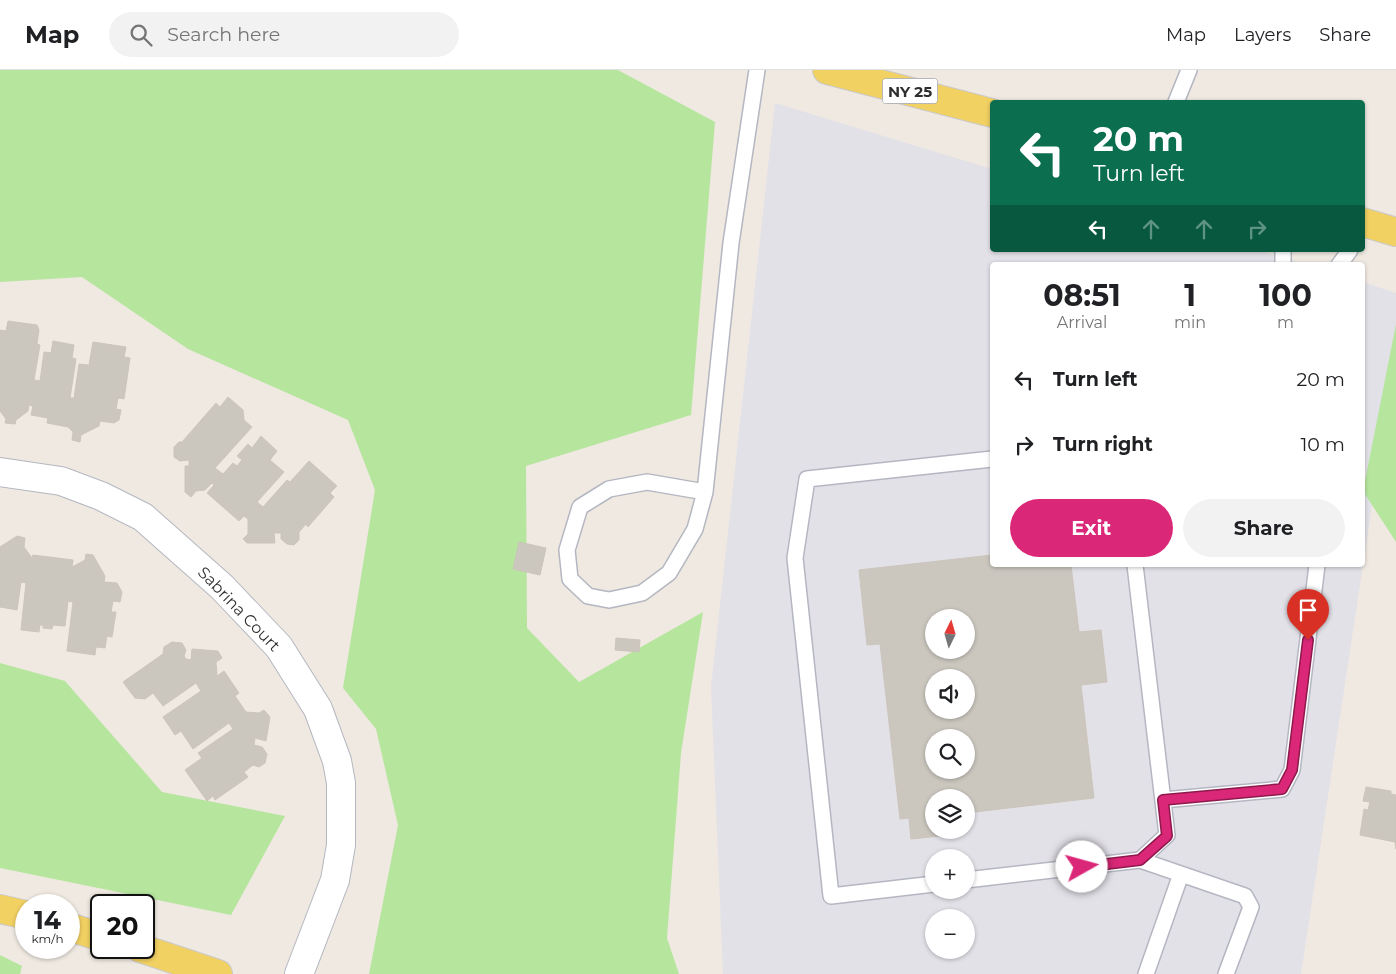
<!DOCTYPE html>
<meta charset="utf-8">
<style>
:root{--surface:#fff;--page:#f2f2f2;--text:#202124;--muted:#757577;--line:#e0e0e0;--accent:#db2777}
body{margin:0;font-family:Montserrat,sans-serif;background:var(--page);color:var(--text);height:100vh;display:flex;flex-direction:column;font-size:19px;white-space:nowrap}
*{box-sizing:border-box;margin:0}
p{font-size:16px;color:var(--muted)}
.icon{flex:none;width:28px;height:28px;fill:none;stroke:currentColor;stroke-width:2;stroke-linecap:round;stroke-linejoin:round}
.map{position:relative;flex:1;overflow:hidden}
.side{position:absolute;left:990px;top:192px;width:375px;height:305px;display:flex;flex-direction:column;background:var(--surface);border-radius:5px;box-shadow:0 1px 4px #0004}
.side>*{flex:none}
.hud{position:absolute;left:990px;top:30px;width:375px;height:152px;border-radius:5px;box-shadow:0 1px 4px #0004;background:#0b6e4f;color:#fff;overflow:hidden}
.needle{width:32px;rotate:5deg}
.fabs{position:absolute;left:925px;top:539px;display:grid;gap:10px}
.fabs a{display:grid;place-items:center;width:50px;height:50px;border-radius:50%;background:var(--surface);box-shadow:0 1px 4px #0004;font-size:25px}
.speed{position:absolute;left:15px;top:824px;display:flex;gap:10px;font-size:25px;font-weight:700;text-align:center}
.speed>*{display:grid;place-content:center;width:65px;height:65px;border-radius:50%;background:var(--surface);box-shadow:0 1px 4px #0004;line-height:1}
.speed small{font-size:12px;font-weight:400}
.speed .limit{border:2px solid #111;border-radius:8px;background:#fff;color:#111}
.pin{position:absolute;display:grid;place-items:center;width:42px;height:42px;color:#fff;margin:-51px -21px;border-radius:50% 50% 50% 0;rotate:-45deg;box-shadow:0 0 5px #0007}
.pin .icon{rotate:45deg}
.me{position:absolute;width:55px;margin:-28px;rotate:83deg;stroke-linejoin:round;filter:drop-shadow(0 0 4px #0008)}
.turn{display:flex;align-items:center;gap:18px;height:105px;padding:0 20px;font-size:22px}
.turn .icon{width:65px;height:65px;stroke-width:2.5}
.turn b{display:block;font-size:35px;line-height:42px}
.lanes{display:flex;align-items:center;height:48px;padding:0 20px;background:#0003;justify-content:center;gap:25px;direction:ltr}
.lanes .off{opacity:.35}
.eta{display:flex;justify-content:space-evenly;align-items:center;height:85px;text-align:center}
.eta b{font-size:30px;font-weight:700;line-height:35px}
.button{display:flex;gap:10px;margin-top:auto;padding:10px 20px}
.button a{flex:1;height:58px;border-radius:30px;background:var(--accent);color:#fff;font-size:20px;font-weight:700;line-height:58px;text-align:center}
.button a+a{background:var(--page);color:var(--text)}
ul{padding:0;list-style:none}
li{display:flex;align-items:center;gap:15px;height:65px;padding:0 20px}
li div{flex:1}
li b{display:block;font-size:19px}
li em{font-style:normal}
header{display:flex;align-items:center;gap:30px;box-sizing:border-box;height:70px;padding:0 25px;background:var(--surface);border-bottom:1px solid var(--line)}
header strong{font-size:24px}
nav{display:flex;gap:28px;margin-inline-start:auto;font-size:18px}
.search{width:350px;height:45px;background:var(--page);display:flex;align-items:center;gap:12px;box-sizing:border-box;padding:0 18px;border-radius:28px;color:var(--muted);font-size:19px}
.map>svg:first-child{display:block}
.industrial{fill:#e3e1e8;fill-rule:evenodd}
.green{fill:#b6e59e}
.building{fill:#cbc7bf;stroke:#cbc5ba;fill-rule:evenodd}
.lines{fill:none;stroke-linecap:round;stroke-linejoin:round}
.lane-casing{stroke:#b4b7c1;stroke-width:18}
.street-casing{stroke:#b4b7c1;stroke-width:30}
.primary-casing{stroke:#c9c9c9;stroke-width:30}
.lane{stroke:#fff;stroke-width:15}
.street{stroke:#fff;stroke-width:28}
.primary{stroke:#f2d163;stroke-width:28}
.route-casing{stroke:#8e194d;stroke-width:12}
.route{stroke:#db2777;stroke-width:9}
.labels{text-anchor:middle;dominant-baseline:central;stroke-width:4;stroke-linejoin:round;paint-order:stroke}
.shield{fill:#fff;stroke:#6d6d6d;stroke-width:1}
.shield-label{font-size:15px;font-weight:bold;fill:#2e2e2e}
.street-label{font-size:16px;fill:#2e2e2e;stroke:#fff}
</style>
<header>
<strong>Map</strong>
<div class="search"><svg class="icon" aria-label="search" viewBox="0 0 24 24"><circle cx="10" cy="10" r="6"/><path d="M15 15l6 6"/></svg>Search here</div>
<nav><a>Map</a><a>Layers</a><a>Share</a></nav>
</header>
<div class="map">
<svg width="1396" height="904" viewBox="0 0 1396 904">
<rect width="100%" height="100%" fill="#efe9e1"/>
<path class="industrial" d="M775,33l217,66v81h265l49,15h-314v300h370l1,-283 33,11v78l-23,128 -72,475h-578l-12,-287zM934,548h32v32h-32zM934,608h32v32h-32zM934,668h32v32h-32zM934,728h32v32h-32zM934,788h32v32h-32zM934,848h32v32h-32z"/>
<path class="green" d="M0,0h618l97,52 -24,293 -165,51 1,162 52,54 124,-70 -22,141 -14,185 12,36h-310l29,-149 -22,-96 -33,-41 32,-198 -27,-70 -160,-71 -106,-72 -82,5z
M1396,254v218l-33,-51z
M0,593l65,18 97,111 123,24 -54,99 -231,-47z
M0,885l22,11 -2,8h-20z"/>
<path class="building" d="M8,251l29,4 2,5 -2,14 3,1 -6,35 6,1 4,-29 7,1 2,-12 21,4 -2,13 4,1 -6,39h4l5,-34 10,1 4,-23 33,5 -2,10 6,1 -6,41 -6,-1 -2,11 5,1 -2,10 -5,3 -14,-2 -1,5 -18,9 -1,7 -8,-2 1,-8 -5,-5 -21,-4 1,-5 -17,-3 2,-9 -4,-1 -1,6 -12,9 -1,4 -10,-1 1,-4 -6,-8v-81l6,1z
M228,327l15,13 1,10 8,7 -37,41 8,6 10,-11 4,3 5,-6 -5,-4 11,-12 4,4 9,-12 16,15 -7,9 14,12 -27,30 6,5 24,-27 3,2 19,-21 28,25 -7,7 4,4 -26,30 -2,-3 -7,8v8l-5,5 -7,-1 -6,-5v-6h-7l1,10h-28l-4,-4 5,-5v-15l-4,-3 -5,5 -32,-28 7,-8 -2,-2 -7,7 -9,1 -5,6 -6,-5v-26h4v-6l-9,1 -6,-4v-10l5,-5h3l34,-39 4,4z
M17,466l8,2 -1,9 8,11 1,-3 40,5 -1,7 13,-7 1,-6 7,1 12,21 -1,6 13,1 5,9 -2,10 -7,-1 -2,11h5l-4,25 -5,-1 -2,12 -9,-1 -1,8 -28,-4 6,-49 -5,-1 -3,25 -12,-1 -1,4 -9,-1v-3h-3l-1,7 -18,-2 5,-47 -5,-1 -4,28 -17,-3v-60z
M519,472l27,6 -6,27 -27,-6z
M992,485v10h79l8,67 22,-2 6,52 -26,3 13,113 -128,15v-15h-32v32h5l1,6 -29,3 -2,-21 -9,1 -20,-175 -13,1 -8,-75zM934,548h32v32h-32zM934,608h32v32h-32zM934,668h32v32h-32z
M616,568l24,2 -1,12 -24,-2z
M172,572l10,1 4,7 -2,6 2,3 5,1 1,-11 26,2 4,7 -6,4 1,14 7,-5 15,22 -4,3 11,16 13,1 5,-3 6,7 -4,24 -11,-3 -1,7 8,2 5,7 -2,9 -6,4 -6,-2 -9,7 4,5 -33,23 -2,-4 -6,5 -22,-31 17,-12 -4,-5 35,-24 -4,-6 -36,26 -12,-18 -6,4 -12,-18 38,-26 -5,-8 -33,23 -10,-13 -8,6 -10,-1 -12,-16 40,-28 1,-7z
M1366,717l25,4v3l5,1v54l-1,-7 -35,-7 4,-26 4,1 2,-8 -7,-1z"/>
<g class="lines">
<defs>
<path id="lane" d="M1176,32l13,-32
M1283,180v15
M1339,195l11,-15
M705,422l-58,-10 -38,7 -29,18 -13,43 3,29 18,17 21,4 33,-7 27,-20 26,-44 10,-37 26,-249 26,-173
M1163,730l119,-11 10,-19 25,-205
M1140,790l105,36 6,11 -25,67
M966,810l174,-20 27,-25 -32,-270
M934,814l-103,12 -36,-338 12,-79 185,-20
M1146,904l35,-100"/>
<path id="street" d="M0,402l61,9 40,15 42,21 79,70 57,60 39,62 19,52 4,22v62l-6,35 -36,94"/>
<path id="primary" d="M827,0l165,43
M1362,152l34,10
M0,839l26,6
M69,857l32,10
M140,878l78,26"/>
</defs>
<use href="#lane" class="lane-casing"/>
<use href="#street" class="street-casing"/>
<use href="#primary" class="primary-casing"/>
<use href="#lane" class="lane"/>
<use href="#street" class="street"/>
<use href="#primary" class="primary"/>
</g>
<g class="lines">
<defs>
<path id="route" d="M1082,797l58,-7 27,-24 -4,-36 119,-11 10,-19 16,-130"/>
</defs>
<use href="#route" class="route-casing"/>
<use href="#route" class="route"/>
</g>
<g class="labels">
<rect class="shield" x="882.5" y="8.5" width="55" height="25" rx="4"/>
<g class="shield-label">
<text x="910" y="21">NY 25</text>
</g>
<g class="street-label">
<text transform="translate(239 539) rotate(46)">Sabrina Court</text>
</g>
</g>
</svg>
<div class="fabs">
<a><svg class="needle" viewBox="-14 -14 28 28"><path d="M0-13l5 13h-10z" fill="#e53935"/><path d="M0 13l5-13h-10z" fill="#757577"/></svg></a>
<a><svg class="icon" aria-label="sound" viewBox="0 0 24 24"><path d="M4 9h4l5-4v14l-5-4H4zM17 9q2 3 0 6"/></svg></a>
<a><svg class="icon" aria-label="search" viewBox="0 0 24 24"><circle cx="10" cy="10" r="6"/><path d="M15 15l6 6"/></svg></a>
<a><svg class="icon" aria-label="layers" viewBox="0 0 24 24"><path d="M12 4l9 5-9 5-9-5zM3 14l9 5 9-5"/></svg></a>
<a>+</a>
<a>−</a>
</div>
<div class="speed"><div>14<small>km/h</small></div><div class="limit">20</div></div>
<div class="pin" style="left:1308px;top:570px;background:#d93025"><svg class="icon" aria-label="arrive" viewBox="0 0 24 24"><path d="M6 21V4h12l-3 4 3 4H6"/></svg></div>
<svg class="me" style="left:1082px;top:797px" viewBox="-20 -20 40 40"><circle r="19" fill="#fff"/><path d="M0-13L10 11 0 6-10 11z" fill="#db2777"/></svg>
<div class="hud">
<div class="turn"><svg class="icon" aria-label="left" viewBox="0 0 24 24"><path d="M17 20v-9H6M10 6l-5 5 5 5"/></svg><div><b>20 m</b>Turn left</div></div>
<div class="lanes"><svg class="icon" aria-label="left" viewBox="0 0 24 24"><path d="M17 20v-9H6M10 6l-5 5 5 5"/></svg><svg class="icon off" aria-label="ahead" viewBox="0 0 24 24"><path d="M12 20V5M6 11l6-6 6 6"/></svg><svg class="icon off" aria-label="ahead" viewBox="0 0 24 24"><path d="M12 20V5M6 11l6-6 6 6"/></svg><svg class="icon off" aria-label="right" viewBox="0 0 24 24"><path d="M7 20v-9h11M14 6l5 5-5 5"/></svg></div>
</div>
<section class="side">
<div class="eta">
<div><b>08:51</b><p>Arrival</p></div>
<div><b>1</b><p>min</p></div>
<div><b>100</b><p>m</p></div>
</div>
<ul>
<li><svg class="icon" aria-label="left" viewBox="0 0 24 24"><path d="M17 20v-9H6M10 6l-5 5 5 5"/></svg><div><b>Turn left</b></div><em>20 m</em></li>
<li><svg class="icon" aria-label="right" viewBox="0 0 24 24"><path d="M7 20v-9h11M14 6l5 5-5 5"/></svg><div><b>Turn right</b></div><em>10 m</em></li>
</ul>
<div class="button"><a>Exit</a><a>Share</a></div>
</section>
</div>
